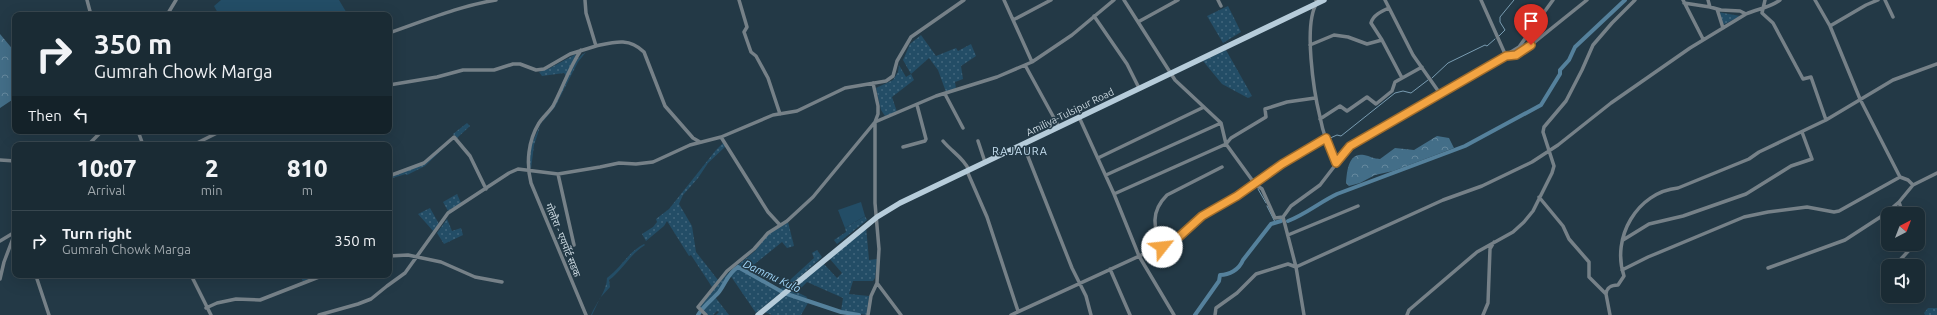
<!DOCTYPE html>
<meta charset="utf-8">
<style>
:root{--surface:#1a2b34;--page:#273740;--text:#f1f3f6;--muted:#9fa7ac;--line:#38474f}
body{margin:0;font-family:Ubuntu,"Noto Sans Devanagari",sans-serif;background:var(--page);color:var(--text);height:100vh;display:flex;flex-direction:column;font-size:15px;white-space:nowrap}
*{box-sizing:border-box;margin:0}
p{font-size:13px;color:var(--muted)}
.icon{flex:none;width:22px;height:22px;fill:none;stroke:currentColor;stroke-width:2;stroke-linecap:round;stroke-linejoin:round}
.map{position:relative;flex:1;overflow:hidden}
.details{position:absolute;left:12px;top:142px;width:380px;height:136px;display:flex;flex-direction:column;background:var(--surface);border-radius:8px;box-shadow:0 4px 16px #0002,0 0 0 1px var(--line)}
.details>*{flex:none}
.top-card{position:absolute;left:12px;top:12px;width:380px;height:122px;border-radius:8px;box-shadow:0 4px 16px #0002,0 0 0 1px var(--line);background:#1a2b34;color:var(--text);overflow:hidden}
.needle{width:26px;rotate:42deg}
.tools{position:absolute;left:1881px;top:207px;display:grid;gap:8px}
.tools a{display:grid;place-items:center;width:44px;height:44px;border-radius:8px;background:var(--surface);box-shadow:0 4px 16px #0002,0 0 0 1px var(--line);font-size:20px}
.pin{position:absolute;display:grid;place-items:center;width:34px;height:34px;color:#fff;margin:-41px -17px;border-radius:50% 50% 50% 0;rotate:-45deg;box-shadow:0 0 4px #0007}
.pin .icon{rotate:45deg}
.me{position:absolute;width:44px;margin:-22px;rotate:61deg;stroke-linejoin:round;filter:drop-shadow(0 0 3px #0008)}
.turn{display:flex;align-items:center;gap:14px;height:84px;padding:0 16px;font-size:18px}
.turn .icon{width:52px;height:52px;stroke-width:2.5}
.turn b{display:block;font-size:28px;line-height:34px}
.then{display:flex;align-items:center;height:38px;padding:0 16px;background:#0003;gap:8px;font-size:15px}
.eta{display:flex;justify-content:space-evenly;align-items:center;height:68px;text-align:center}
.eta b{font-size:24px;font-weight:800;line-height:28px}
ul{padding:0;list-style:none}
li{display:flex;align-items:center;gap:12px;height:60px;padding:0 16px;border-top:1px solid var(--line)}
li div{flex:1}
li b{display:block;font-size:15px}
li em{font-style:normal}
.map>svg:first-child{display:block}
.grass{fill:url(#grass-dots)}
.forest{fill:url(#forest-crowns)}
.park{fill:#234d66}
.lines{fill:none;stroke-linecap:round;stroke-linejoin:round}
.stream{stroke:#799cb1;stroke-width:1}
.canal{stroke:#55819c;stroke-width:4}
.minor{stroke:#768188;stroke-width:3.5}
.primary{stroke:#b6ccda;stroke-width:5.5}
.route-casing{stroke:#9e6b2b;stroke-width:10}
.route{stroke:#f3a442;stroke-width:7}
.labels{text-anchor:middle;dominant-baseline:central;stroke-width:3;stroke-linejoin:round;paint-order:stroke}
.street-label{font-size:10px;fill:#cddae2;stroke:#233946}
.neighbourhood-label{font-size:11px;letter-spacing:1px;fill:#c7e1f2;stroke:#233946}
.water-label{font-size:11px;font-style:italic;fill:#a3dafd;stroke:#233946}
</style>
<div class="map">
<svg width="1937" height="315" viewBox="0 0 1937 315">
<defs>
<pattern id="grass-dots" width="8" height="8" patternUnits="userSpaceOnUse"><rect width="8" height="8" fill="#234d66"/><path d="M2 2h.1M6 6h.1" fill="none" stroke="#42667c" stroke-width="1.8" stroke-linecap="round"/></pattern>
<pattern id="forest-crowns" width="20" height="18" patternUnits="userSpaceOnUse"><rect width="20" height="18" fill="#436e88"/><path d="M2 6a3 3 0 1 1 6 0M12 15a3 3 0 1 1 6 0" fill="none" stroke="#66899e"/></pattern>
</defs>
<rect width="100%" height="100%" fill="#233946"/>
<path class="grass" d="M1228,6l13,26 -18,11 -16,-27z
M1718,12l22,4 -17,9z
M921,35l15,21 20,-8 2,3 13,-7 5,12 -15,10 2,13 -8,3 1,7 -10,3 -8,-22 -9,-12 -18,16 3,6 -22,17 5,15 -12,4 -4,-6 -5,-22 17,-8 5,-8 1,-7 7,12 5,-3 -8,-14 7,-16z
M1226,50l26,46 -4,2 -26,-14 -19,-23z
M586,52l-8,10 -23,45 -14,17 -7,21 -3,24c-11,-18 20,-60 29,-75 8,-14 12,-34 26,-42z
M576,54l-10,22 -2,-3 -22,3 -3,-4 11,-4z
M467,123l3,3 -13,12 -4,-4z
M452,138l5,3 -4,-2 -28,27 -18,9 -1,-1 -17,5v-2l35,-13z
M723,143l3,3 -18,17 -10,15 -15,17 -4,9 13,22 4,26 22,28 -6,7 -21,-32 -2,1 -22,-35 -3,5 -18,15 -4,-7 11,-7 4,-5 -1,-3 13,-10 47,-59z
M457,194l4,9 -13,8 -5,-9z
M430,208l9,16 -5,8 -16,-18z
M865,216l2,4 -30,24 -3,-4 12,-8 -1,-4z
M447,219l5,12 9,-3 2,7 -19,9 -7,-11z
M788,222l6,24 -7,2 -5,-6 -36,29 -8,-4c-11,6 -13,16 -20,25 -6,6 -12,10 -17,16l-1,-2 27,-32 28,-23 14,-18z
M866,226l3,34 8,-1 -2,19 -2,3h-20l-4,13 20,2 -2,19 -26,-4 2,-13 -36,-16 -10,10 10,5 -1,2 -18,-7 35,-29 14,15 5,-5 -13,-15z
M644,244l1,1c-16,10 -22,25 -36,35l1,7 -10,11 -8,17h-1c5,-12 16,-24 16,-37 14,-10 21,-26 37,-34z
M817,250l5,7 -39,35 -4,-2 35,-32 -2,-5z
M738,268l42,25 -24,20 -26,-38z
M299,275h17l1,1 -14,5z
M785,295l23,8 -7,12h-29l-8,-3z
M715,297l14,18h-13l3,-3 -2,-1 -4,4h-5l-6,-5 6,-8z
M1928,308h9v7h-12l-1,-2z"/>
<path class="forest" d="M0,34l15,18v46l-15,10z
M1437,136l12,2 5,10 -61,23 -18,4 -15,8 -11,3 -3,-3c1,-11 2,-31 18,-28 6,1 10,4 16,4l15,-11 19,2z"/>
<path class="park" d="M221,0h118l9,15h-129l-5,-9z
M861,202l4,14 -20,12 -7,-18z"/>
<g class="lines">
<path class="stream" d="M1499,36l6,-6 -5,-8v-5l14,-17
M1432,78l16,-15 37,-18 2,1 8,-7
M1328,139l9,-4 4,1 54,-43 8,-2 8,2 17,-13
M1261,184l9,-10 55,-33
M1258,189l8,14
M1267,206l8,16"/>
<path class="canal" d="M1288,221c18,-7 32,-19 49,-27l128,-48 76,-41 19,-31v-4l9,-10 6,-13 50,-47
M698,315c6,-10 14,-15 21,-23 7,-9 9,-19 19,-25l46,26 57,19 18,3
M1195,315l24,-34 1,-6c9,0 19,-5 23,-15l28,-36 10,-3"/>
<path class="minor" d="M87,0l4,15
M585,0l1,13 10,33c18,-4 33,-9 48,6l21,54 28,32 7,4
M739,0l8,27 -3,5 7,20 5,4 12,22 12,36
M1004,0l28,62
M1124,0l51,80 46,43 5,21 29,40 7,5 13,29 8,-1
M1218,0l3,6
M1316,0l1,3c-14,20 -3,90 3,114 3,16 9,32 16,46
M1385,0l28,55 28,40
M1481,0l25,56 10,-1 6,-3 65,-52
M1683,0l20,39
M1708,0l2,7
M1765,0l-3,13 11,10 30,56 8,-2 15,43
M1815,0l15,26 30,73 40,78
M1885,0l8,17
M1684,3l26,4 11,3 19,1 6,3
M1389,8c-7,3 -16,7 -18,15l11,17 20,38
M1717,9l6,19
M167,15l9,-15
M1094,16l33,48 12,24
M1013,20l38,-20
M1138,22l40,-22
M1830,26l36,-21 12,-5
M389,33c35,-12 70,-27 107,-33
M1310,45l24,-10 14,2 19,7 15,-4
M581,50c-12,18 -18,37 -28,56 -4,6 -10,11 -14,17 -11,18 -13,40 -8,60l55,132
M1025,65l34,62
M873,83l5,23v8l-3,8v81l4,46 -2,34 24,32
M389,85l48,-8 26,-7h31l19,-6h7l16,6 8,-1 26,-15 26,-8
M945,94l18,34
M1079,117l35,77 25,62 35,59
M1320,119l20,-13 7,5 20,-14 9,7 16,-13 3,-9 27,-15
M138,131l5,14
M721,137l47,75 12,13
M943,141c9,11 20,16 26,29
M978,141l7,21
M1023,144l49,124 14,28 5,19
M88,145l14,-14
M193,145l28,-14
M903,147l22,-6 1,-2 -9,-34
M1098,158l106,-51
M0,160l15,1
M967,171l20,46 31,94
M558,174l16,71
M1106,175l115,-52
M389,176l35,-13 30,-26 16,19 16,33
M1114,194l112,-50 5,-6 35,-21 -1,-8 22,-7 28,-4
M1539,197l24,29 6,13 20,23v15l17,17 4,21
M1903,214l-4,-12 14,-17
M1288,235l70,-29
M1623,240l26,-16 34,-8 63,-22 45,-28 21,-7 -10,-27
M0,241l15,-9
M1161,247c-7,-20 -11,-35 6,-52l55,-28
M389,256l19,-1 33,7 34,15 27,5
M1900,260l12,-13v-3
M1768,268l77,-28 40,-26 14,-12
M1110,269l20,46
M1622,270l26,-13 96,-40 24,-5 39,-5 27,5 5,-1 61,-34 8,3 5,5 24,-12
M39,275l-2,4 12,36
M191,275l20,40
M0,279l4,-17 11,-29
M1606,294c1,-7 5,-9 12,-9l6,-9c-13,-38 13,-84 54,-88l71,-29 10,-7 67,-32 67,-40 44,-16
M206,308l11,-5 19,-4 24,1 64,-25
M319,315l39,-11 13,-5 16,-13 18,-13 43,-60 61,-40 9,-4 40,5 42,-7 19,-4 17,1 17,-2 37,-17 31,-8 52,-22 24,-4 48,-23 41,-7 7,-5 4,-15 14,-24 53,-37
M706,315l-8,-8 29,-36 27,-22 14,-16 19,-12 26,-24 62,-75 61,-26 61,-19 35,-15 40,-27 42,-35
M868,315l3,-19 6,-13
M1011,315l161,-74 9,-5 21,-20 35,-20 45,-32 44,-26
M1215,315l1,-7 21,-15 19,-19 32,-10 8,3 147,-67 39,-14 50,-24 26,-17 53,-42 79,-55 56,-34c11,-5 23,-6 34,-14
M1304,315l-8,-48 -13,-50 8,-11 29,-21 30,-39 96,-54 73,-45 34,-47
M1407,315l2,-5 68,-58 36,-20 11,-10 9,-11 19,-38 2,-7 -11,-34 1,-5 22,-26 16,-31 11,-25 19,-22 23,-23
M1483,315l5,-12 2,-54 4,-7"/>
<path class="primary" d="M758,315l119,-98 23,-14 424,-203"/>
</g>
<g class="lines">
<defs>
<path id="route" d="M1162,247l18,-11 22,-20 35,-20 45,-32 44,-26 10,25 14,-17 156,-90 10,-1 15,-10"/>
</defs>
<use href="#route" class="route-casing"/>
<use href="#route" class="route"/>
</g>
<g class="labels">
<g class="street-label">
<text transform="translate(1070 112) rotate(-26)">Amiliya-Tulsipur Road</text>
<text transform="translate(563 240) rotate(68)">गोलौरा - एयर्पोर्ट सडक</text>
</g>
<g class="neighbourhood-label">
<text x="1020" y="151">RAJAURA</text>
</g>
<g class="water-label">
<text transform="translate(772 276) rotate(25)">Dammu Kulo</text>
</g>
</g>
</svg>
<div class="tools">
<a><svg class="needle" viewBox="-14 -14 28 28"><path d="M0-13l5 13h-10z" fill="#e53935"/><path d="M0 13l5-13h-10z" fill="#9fa7ac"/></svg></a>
<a><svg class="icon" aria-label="sound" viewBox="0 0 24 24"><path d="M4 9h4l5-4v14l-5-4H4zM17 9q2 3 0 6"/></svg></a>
</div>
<div class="pin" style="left:1531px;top:45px;background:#d93025"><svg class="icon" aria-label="arrive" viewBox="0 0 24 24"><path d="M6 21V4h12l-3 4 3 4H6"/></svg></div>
<svg class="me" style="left:1162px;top:247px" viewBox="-20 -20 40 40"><circle r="19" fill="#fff"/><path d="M0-13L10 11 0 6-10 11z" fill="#f3a442"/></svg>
<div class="top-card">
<div class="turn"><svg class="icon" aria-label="right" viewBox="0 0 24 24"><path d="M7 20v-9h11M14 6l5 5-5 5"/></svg><div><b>350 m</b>Gumrah Chowk Marga</div></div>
<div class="then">Then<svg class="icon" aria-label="left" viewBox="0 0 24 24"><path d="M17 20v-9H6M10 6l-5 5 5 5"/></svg></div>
</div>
<section class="details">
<div class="eta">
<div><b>10:07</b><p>Arrival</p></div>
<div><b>2</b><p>min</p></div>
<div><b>810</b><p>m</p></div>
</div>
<ul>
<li><svg class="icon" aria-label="right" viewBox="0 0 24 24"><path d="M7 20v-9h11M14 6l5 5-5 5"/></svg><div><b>Turn right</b><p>Gumrah Chowk Marga</p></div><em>350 m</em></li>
</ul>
</section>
</div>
